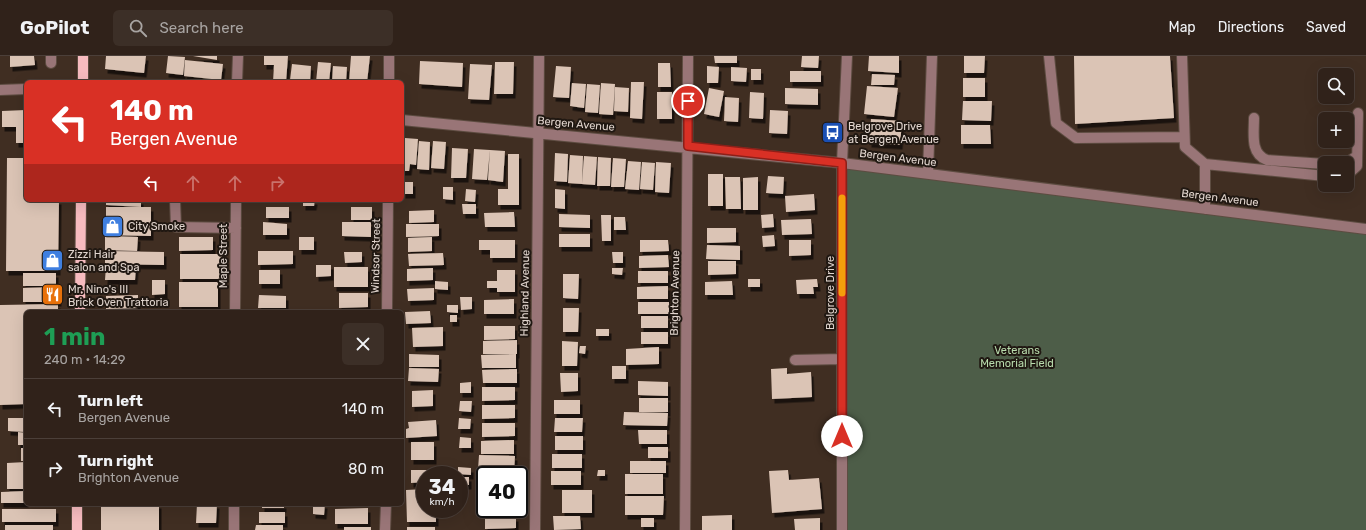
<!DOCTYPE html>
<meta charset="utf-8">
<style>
:root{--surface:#30221a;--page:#3c2f27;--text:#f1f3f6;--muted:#a8a4a2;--line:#4b3f39}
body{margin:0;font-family:Rubik,sans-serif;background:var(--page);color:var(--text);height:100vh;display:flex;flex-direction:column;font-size:15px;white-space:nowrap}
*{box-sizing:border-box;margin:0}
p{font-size:13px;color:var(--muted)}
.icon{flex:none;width:22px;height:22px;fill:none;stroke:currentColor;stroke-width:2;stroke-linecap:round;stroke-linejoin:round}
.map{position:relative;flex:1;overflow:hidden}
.drawer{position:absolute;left:24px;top:254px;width:380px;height:196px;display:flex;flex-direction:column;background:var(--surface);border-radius:6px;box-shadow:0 4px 16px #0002,0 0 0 1px var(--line)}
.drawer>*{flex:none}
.top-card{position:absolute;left:24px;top:24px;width:380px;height:122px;border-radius:6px;box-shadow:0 4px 16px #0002,0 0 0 1px var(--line);background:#d93025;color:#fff;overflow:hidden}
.fabs{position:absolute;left:1318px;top:12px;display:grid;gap:8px}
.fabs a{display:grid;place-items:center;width:36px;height:36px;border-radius:6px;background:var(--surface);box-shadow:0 4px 16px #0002,0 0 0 1px var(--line);font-size:20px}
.speed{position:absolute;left:416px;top:410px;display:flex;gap:8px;font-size:20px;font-weight:700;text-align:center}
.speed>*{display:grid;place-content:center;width:52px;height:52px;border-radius:50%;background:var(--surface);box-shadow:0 4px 16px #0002,0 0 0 1px var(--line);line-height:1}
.speed small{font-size:10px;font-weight:400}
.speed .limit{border:2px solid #111;border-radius:6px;background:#fff;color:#111}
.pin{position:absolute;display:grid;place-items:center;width:34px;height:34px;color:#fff;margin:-17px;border:2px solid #fff;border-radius:50%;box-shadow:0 1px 4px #0007}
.me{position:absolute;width:44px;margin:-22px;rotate:0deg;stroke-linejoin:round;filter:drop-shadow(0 0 3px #0008)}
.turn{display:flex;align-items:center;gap:14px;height:84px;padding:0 20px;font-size:18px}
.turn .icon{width:52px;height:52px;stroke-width:2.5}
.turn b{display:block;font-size:28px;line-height:34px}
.lanes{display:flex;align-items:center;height:38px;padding:0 20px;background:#0003;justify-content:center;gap:20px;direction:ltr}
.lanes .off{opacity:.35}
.round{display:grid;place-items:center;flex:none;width:42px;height:42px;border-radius:6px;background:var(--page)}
.headline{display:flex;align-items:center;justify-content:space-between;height:68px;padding:0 20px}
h1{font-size:24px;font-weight:700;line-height:30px;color:#1e9e55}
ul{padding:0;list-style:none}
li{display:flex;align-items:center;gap:12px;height:60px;padding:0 20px;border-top:1px solid var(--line)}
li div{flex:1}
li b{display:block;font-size:15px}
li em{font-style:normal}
header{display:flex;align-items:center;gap:24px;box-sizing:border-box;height:56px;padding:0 20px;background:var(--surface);border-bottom:1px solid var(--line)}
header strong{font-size:19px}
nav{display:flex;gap:22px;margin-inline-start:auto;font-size:14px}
.search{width:280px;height:36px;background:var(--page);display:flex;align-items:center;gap:10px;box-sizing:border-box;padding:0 14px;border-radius:6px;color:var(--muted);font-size:15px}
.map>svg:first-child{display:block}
.green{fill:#4d5d48}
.building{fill:#dbc4b5;filter:url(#shadow)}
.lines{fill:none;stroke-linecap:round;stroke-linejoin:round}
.minor-casing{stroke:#5d4c41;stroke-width:12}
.major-casing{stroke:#5d4c41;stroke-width:12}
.minor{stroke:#997577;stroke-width:10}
.major{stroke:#f7bbbf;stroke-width:10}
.route-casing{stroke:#8d1f18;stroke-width:10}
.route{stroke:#d93025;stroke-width:7}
.slow{stroke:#f59e0b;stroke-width:7}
.labels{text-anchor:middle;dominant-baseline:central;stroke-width:4;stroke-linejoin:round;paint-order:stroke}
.street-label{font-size:11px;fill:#e1d5ce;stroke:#201812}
.poi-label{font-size:11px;fill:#e1d5ce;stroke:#201812;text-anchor:start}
.park-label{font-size:11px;fill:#b8dbac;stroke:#201812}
</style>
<header>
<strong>GoPilot</strong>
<div class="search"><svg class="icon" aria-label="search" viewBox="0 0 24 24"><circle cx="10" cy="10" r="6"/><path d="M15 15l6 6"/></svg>Search here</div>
<nav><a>Map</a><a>Directions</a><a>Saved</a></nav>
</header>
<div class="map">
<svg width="1366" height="474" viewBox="0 0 1366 474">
<defs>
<filter id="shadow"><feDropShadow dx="2.5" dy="4.5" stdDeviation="0" flood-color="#0009"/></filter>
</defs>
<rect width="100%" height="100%" fill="#402e22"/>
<path class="green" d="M840,101l526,70v303h-521z"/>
<path class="building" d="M10,0h24l1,9 -25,2z
M106,0h40l-2,17 -39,-4z
M168,0l17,1 -2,18 -17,-2z
M193,0h24v4z
M264,0h24l-2,26h-13l1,-17h-10z
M351,0h19l-3,26h-18z
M714,0h23v7h-22z
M802,0h17l-1,12 -17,-1z
M869,0h30v17l-31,-2z
M964,0h21l-1,17h-20z
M1074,0h96l4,62 -99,6z
M185,4l38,4 -2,16 -37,-4z
M420,5l43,2 -1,24 -43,-3z
M318,6l13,1 -2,19h-13z
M495,6h19l-1,32h-19z
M658,7h12l1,24h-13z
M292,8l19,2 -1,16 -20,-2z
M470,8l22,1 -3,35 -21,-1z
M333,10l14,1 -1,15h-14z
M556,10l15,1 -2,31 -16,-1z
M707,10l12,1 -1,16h-11z
M731,11l16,1 -1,14 -15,-1z
M751,13h10v11h-10z
M790,15h31v11h-31z
M872,18l23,1 -1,10h-23z
M963,22h22v19h-22z
M631,26h13l-2,37 -12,-1z
M572,27l14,1 -2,24 -14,-2z
M601,27l14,1 -2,31 -14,-1z
M587,28l13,1 -2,28 -13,-1z
M867,30l31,2 -4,29 -30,-3z
M615,31l14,1 -1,24 -14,-1z
M709,32l15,3 -5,26 -15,-3z
M785,32l33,1v16l-33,-1z
M657,36h15v27h-15z
M750,36l14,1 -1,26 -14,-1z
M725,41l14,1 -1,24 -14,-1z
M963,45h29l-1,20 -29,-1z
M26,54v33h-10v-16h-14v-16z
M770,54l18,1 -1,23 -18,-1z
M871,63l31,2 -2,24 -31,-2z
M961,69h29l1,19h-30z
M405,82l13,1 -2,26 -6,-1 -1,7h-7z
M419,85l11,1 -1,28 -12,-1z
M433,85l13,1 -2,27 -13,-1z
M452,92l16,1 -2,29h-15z
M474,93l16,1 -3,30 -15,-1z
M490,94l15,1 -2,31 -15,-2z
M555,97l13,1 -1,28 -13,-1z
M508,98h11v51h-21v-16h10z
M570,99l13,1 -1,28 -14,-1z
M584,100l13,1 -2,28 -13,-1z
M598,101l13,1 -1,28h-13z
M7,102h19v42h33l-1,71h-52z
M613,102l13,1 -2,28h-13z
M628,105l13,1 -2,28 -14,-1z
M642,106l13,1 -2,27 -13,-1z
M656,106l15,1 -2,30 -14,-1z
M708,118h15v32h-15z
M768,120l16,1 -1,17 -17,-1z
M725,121h15l1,32h-15z
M758,121v33h-15v-32z
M403,126h10v12h-10z
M443,131h10v13l-10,-1z
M466,133l10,1 -1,12 -10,-1z
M555,133l10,1v19l-10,-1z
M814,138l1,16 -29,2 -1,-16z
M106,144h35v7l-35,-2z
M303,144h12l-1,6h-11z
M462,148h14v10h-13z
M106,151h45v29l-45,-1z
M266,151h23v11h-23z
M351,151h21v13h-21z
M434,154v12l-25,1v-12z
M514,156l1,15h-30l-1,-14z
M559,158l31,1v13l-31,-1z
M773,158l1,13 -12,1 -1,-13z
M601,159h10v26h-9z
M614,161h11l1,13h-12z
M811,163l1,15 -30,1 -1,-15z
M263,166l24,2v11h-24z
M342,166h29v15l-29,-1z
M406,168h33v12l-33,1z
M707,172h29v14l-29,1z
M559,178h31v13h-31z
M774,179l1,11 -12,1 -1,-11z
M105,180l33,1 -1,14 -32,-1z
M179,181h34v13l-34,1z
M299,181h15v13h-15z
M432,181v14l-24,1v-14z
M479,184h36v18h-25v-8h-11z
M640,184h28l1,11 -29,1z
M789,184h22v15l-22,1z
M707,189l33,1v14l-34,-1z
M105,195l59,1v13l-59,-1z
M258,195h35v13l-35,1z
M344,196h18v10l-17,1z
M612,196h11v11h-10z
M443,197l1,12 -35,1 -1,-12z
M180,198h42v25h-42z
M668,199l1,12 -30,1v-12z
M708,205h28v13l-28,1z
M316,209h15v11l-15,1z
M106,210h30l-1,14h-30z
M334,211h34v20h-34z
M433,212v12l-26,1v-12z
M612,212h11l-1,7 -10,-1z
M259,214h21v14h-21z
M497,214h18v22h-18v-4h-10v-7h10z
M638,215h30v12h-30z
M23,217h33v13h-33z
M563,218h16l-1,25 -15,-1z
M748,223h12v8h-12z
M817,223l1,8h-5l1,7h-17l-1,-14z
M152,224h13v14l-13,1z
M435,225l13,1v8l-13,-1z
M732,225l1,14h-28v-13z
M179,226h39v25h-39z
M668,230v13h-31v-12z
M59,231v15h-36v-14z
M434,232v12l-26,1 -1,-12z
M339,237h29v14l-29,1z
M138,239v13l-32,1v-13z
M259,239l27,1v12h-28z
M460,241h12v12l-11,1z
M514,243v15h-30v-14z
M638,246h31v12h-31z
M58,248v8h-32v92l-26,1v-100z
M447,249h11v8l-11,-1z
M563,252h16l-1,24h-15z
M285,253v3h-29v-2z
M330,254h38v2h-38z
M430,255l1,12 -25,1 -1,-12z
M450,259h7v7h-7z
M641,260h27v12h-27z
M484,270h31v13l-31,1z
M443,271v19l-30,1 -1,-19z
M596,273h13v7h-13z
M641,276h27v12h-27z
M517,284v14h-34v-13z
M562,285l16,1 -1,24h-15z
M580,290h6l-1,8 -6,-1z
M659,291v17l-33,1v-16z
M409,298l30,1v12h-30z
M516,298v14h-34l-1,-13z
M612,310h14v13h-14z
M409,312l30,1 -1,13 -30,-1z
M787,312v6l24,-2 1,25 -40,2 -1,-30z
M517,313v14h-34l-1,-13z
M560,317h18v18l-17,1z
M638,325l30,1v14l-30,-1z
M471,326v11h-11v-10z
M482,331h33v13l-33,1z
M433,334v16l-21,1v-16z
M639,342h29v14h-29z
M554,344h26v14h-26z
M460,345h12l-1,11 -12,-1z
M482,349h33v13l-33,1z
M624,356l44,1 -1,13 -44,-1z
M8,362h18v14l-18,-1z
M459,362l12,1 -1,10h-12z
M555,362h28l-1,14h-28z
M436,364l1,16 -31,2v-9l3,-1 -1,-6z
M482,367h33v13l-33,1z
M638,374h29v14h-28z
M18,376l8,1v12h-8z
M555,380h28v14h-28z
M460,381l11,1v10h-12z
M514,384v14h-33v-13z
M411,386h23v18h-23z
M648,391h20v11h-20z
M21,392h5v13h-5z
M552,398h30v14h-30z
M479,399l36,1 -1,16 -36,-2z
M630,405h36v12h-36z
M26,406v27h-19v-26z
M458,411l13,1v7l-13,-1z
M411,414h31v5h-17v7l-14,1z
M598,414h7v6h-8z
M788,414l1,10 30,-2 3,31 -50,4 -3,-42z
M551,415h30v14h-30z
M625,418h38v20h-38z
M459,421h10v8h-10z
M425,433v20h11v13h-29l-1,-32z
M562,434h30v23h-30z
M26,435v12h-25v-11z
M625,440h39l-1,19h-38z
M101,448h58v26h-58z
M197,448h20l-1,19h-20z
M262,448h22v4h-22z
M313,448h12l-1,11 -11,-1z
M368,452v16h-33v-15z
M2,453h54v13h-54z
M488,453h14v9l14,-1v11l-31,1v-11h3z
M259,456h26v11h-26z
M732,459v15h-30v-14z
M553,460h27l1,13 -27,1z
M641,462h13v9h-13z
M820,462v12h-25l-1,-11z
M5,469h48v5h-48z
M256,469h27v5h-28z
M344,471h27v3h-27z
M407,471h28v3h-28z"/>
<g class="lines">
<defs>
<path id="minor" d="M389,0v26
M1049,0l7,67 20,15 108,-1
M1182,0l3,91 20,17 120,12
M51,7v-7
M237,26l1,-26
M0,34l26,-1
M1254,62c0,16 -4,36 13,42l58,4
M402,64l440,43 524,66
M1341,107l7,-1 9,-6
M1205,108v45
M928,117l4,-117
M1347,119l10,-9 1,-53
M175,144l1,27 60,1
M235,256l1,-112
M387,256l1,-112
M795,304l47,-1
M234,474v-26
M385,474l1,-26
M535,474l4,-474
M685,474l3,-474
M842,474v-367l5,-107"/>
<path id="major" d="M83,26v-26
M80,256l1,-112
M77,474v-26"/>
</defs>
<use href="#minor" class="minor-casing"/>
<use href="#major" class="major-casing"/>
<use href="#minor" class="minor"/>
<use href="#major" class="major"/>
</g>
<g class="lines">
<defs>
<path id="route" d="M688,45v45l154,17v273"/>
</defs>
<use href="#route" class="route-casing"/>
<use href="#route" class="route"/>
<path class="slow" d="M842,142v95"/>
</g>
<defs>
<symbol id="bus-square" viewBox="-11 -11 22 22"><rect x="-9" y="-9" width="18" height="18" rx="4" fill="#1a4fb4" stroke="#201812"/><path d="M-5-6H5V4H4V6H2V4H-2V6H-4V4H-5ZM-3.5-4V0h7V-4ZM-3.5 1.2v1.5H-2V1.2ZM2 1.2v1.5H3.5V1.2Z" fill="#fff"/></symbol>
<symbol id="shop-square" viewBox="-11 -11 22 22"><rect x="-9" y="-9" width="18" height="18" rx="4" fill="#3f7fe0" stroke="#201812"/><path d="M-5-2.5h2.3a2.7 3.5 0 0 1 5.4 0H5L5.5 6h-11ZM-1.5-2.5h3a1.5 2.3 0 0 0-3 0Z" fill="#fff"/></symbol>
<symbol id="restaurant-square" viewBox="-11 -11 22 22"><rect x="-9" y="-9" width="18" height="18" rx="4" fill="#e8710a" stroke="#201812"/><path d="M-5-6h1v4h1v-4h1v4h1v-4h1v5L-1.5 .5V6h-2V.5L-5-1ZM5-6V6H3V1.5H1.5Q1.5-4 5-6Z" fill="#fff"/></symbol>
</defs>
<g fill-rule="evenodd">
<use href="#bus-square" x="820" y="64" width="25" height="25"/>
<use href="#shop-square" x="100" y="158" width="25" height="25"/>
<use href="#shop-square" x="40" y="192" width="25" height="25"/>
<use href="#restaurant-square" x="40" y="226" width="25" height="25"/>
</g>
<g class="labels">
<g class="street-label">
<text transform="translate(576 68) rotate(5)">Bergen Avenue</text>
<text transform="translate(898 102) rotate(7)">Bergen Avenue</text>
<text transform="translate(1220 142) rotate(7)">Bergen Avenue</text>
<text transform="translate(223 200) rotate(-90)">Maple Street</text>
<text transform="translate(376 200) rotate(-89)">Windsor Street</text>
<text transform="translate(525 237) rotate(-89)">Highland Avenue</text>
<text transform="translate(675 237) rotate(-89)">Brighton Avenue</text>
<text transform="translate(830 237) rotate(-90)">Belgrove Drive</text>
</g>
<g class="poi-label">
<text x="848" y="70">Belgrove Drive<tspan x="848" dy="13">at Bergen Avenue</tspan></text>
<text x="128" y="170">City Smoke</text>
<text x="68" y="198">Zizzi Hair<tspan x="68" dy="13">salon and Spa</tspan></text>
<text x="68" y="233">Mr. Nino's III<tspan x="68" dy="13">Brick Oven Trattoria</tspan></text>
</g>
<g class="park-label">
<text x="1017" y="294">Veterans<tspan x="1017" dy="13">Memorial Field</tspan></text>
</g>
</g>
</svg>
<div class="fabs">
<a><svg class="icon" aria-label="search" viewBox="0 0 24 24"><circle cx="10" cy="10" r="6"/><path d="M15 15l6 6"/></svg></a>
<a>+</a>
<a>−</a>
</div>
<div class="speed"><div>34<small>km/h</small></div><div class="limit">40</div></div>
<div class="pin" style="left:688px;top:45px;background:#d93025"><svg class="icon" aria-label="arrive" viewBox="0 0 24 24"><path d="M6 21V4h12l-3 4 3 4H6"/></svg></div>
<svg class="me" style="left:842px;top:380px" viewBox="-20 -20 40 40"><circle r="19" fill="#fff"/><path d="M0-13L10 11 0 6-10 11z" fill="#d93025"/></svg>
<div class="top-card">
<div class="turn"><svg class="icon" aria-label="left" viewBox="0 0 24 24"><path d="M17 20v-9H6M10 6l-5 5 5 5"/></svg><div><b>140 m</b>Bergen Avenue</div></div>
<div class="lanes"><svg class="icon" aria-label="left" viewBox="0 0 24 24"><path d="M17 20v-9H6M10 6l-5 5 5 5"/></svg><svg class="icon off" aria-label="ahead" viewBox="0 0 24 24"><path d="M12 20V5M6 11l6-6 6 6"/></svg><svg class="icon off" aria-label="ahead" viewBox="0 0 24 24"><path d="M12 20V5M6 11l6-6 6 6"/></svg><svg class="icon off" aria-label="right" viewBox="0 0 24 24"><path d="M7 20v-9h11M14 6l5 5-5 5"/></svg></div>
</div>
<section class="drawer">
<div class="headline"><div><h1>1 min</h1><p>240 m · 14:29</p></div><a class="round"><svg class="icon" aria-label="close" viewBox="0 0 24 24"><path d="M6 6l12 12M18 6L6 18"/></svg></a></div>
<ul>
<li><svg class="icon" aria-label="left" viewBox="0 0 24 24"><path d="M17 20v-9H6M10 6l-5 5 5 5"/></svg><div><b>Turn left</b><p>Bergen Avenue</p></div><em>140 m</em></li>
<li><svg class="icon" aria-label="right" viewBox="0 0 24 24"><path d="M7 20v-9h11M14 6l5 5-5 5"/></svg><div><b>Turn right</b><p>Brighton Avenue</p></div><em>80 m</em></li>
</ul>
</section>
</div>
